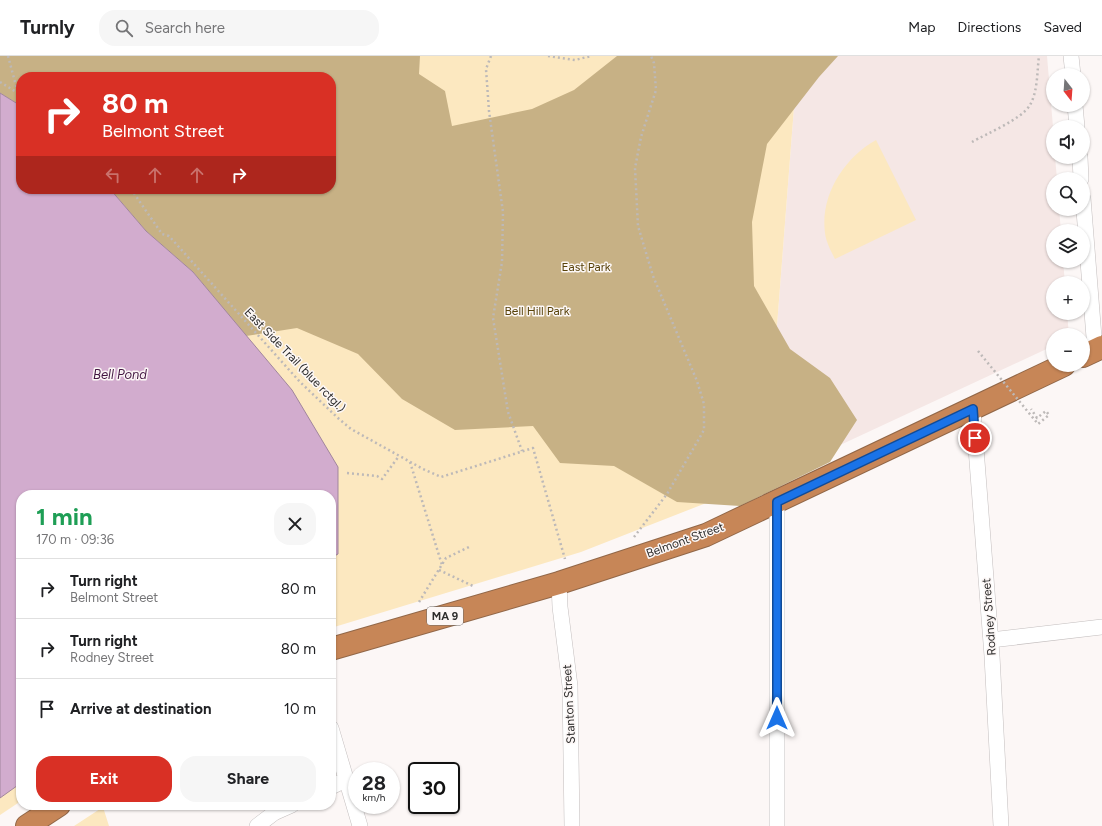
<!DOCTYPE html>
<meta charset="utf-8">
<style>
:root{--surface:#fff;--page:#f6f6f6;--text:#202124;--muted:#757577;--line:#e0e0e0;--accent:#d93025}
body{margin:0;font-family:Figtree,sans-serif;background:var(--page);color:var(--text);height:100vh;display:flex;flex-direction:column;font-size:15px;white-space:nowrap}
*{box-sizing:border-box;margin:0}
p{font-size:13px;color:var(--muted)}
.icon{flex:none;width:22px;height:22px;fill:none;stroke:currentColor;stroke-width:2;stroke-linecap:round;stroke-linejoin:round}
.map{position:relative;flex:1;overflow:hidden}
.details{position:absolute;left:16px;top:434px;width:320px;height:320px;display:flex;flex-direction:column;background:var(--surface);border-radius:16px;box-shadow:0 1px 3px #0004}
.details>*{flex:none}
.hud{position:absolute;left:16px;top:16px;width:320px;height:122px;border-radius:16px;box-shadow:0 1px 3px #0004;background:#d93025;color:#fff;overflow:hidden}
.needle{width:26px;rotate:163deg}
.tools{position:absolute;left:1046px;top:12px;display:grid;gap:8px}
.tools a{display:grid;place-items:center;width:44px;height:44px;border-radius:50%;background:var(--surface);box-shadow:0 1px 3px #0004;font-size:20px}
.speed{position:absolute;left:348px;top:706px;display:flex;gap:8px;font-size:20px;font-weight:700;text-align:center}
.speed>*{display:grid;place-content:center;width:52px;height:52px;border-radius:50%;background:var(--surface);box-shadow:0 1px 3px #0004;line-height:1}
.speed small{font-size:10px;font-weight:400}
.speed .limit{border:2px solid #111;border-radius:6px;background:#fff;color:#111}
.pin{position:absolute;display:grid;place-items:center;width:34px;height:34px;color:#fff;margin:-17px;border:2px solid #fff;border-radius:50%;box-shadow:0 1px 4px #0007}
.me{position:absolute;width:44px;margin:-22px;rotate:0deg;stroke-linejoin:round;filter:drop-shadow(0 0 3px #0008)}
.turn{display:flex;align-items:center;gap:14px;height:84px;padding:0 20px;font-size:18px}
.turn .icon{width:52px;height:52px;stroke-width:2.5}
.turn b{display:block;font-size:28px;line-height:34px}
.lanes{display:flex;align-items:center;height:38px;padding:0 20px;background:#0003;justify-content:center;gap:20px;direction:ltr}
.lanes .off{opacity:.35}
.round{display:grid;place-items:center;flex:none;width:42px;height:42px;border-radius:16px;background:var(--page)}
.overview{display:flex;align-items:center;justify-content:space-between;height:68px;padding:0 20px}
h1{font-size:24px;font-weight:700;line-height:30px;color:#1e9e55}
.action{display:flex;gap:8px;margin-top:auto;padding:8px 20px}
.action a{flex:1;height:46px;border-radius:16px;background:var(--accent);color:#fff;font-size:16px;font-weight:700;line-height:46px;text-align:center}
.action a+a{background:var(--page);color:var(--text)}
ul{padding:0;list-style:none}
li{display:flex;align-items:center;gap:12px;height:60px;padding:0 20px;border-top:1px solid var(--line)}
li div{flex:1}
li b{display:block;font-size:15px}
li em{font-style:normal}
header{display:flex;align-items:center;gap:24px;box-sizing:border-box;height:56px;padding:0 20px;background:var(--surface);border-bottom:1px solid var(--line)}
header strong{font-size:19px}
nav{display:flex;gap:22px;margin-inline-start:auto;font-size:14px}
.search{width:280px;height:36px;background:var(--page);display:flex;align-items:center;gap:10px;box-sizing:border-box;padding:0 14px;border-radius:16px;color:var(--muted);font-size:15px}
.map>svg:first-child{display:block}
.built{fill:#f5e7e5}
.green{fill:#fce8c0;fill-rule:evenodd}
.forest{fill:#c7b185}
.water{fill:#d2acce;stroke:#a1869d}
.lines{fill:none;stroke-linecap:round;stroke-linejoin:round}
.street-casing{stroke:#c3bebe;stroke-width:16}
.highway-casing{stroke:#916748;stroke-width:24}
.path{stroke:#bdb9b8;stroke-width:2.5;stroke-dasharray:2 3;stroke-linecap:butt}
.street{stroke:#fff;stroke-width:15}
.highway{stroke:#c78657;stroke-width:22}
.path-bridge{stroke:#bdb9b8;stroke-width:2.5;stroke-dasharray:2 3;stroke-linecap:butt}
.route-casing{stroke:#114b97;stroke-width:10}
.route{stroke:#1a73e8;stroke-width:7}
.labels{text-anchor:middle;dominant-baseline:central;stroke-width:3;stroke-linejoin:round;paint-order:stroke}
.shield{fill:#fcf7f6;stroke:#6c6a69;stroke-width:1}
.shield-label{font-size:11px;font-weight:bold;fill:#2e2d2c}
.park-label{font-size:12px;fill:#584209;stroke:#fcf7f6}
.street-label{font-size:12px;fill:#2e2d2c;stroke:#fcf7f6}
.water-label{font-size:13px;font-style:italic;fill:#421541;stroke:#fcf7f6}
</style>
<header>
<strong>Turnly</strong>
<div class="search"><svg class="icon" aria-label="search" viewBox="0 0 24 24"><circle cx="10" cy="10" r="6"/><path d="M15 15l6 6"/></svg>Search here</div>
<nav><a>Map</a><a>Directions</a><a>Saved</a></nav>
</header>
<div class="map">
<svg width="1102" height="770" viewBox="0 0 1102 770">
<rect width="100%" height="100%" fill="#fcf7f6"/>
<path class="built" d="M798,0h249l6,71v30h2l2,22h-4v30h6l2,22h-8v30h10l2,22h-12v30h14l2,22h-16v11l-288,134z"/>
<path class="green" d="M0,0h798l-33,424 -184,72 -250,76v-133h-310v306l-21,14zM21,21h310v112h-310z
M876,84l40,80 -81,39c-4,-8 -9,-17 -10,-26 -5,-38 19,-75 51,-93z
M103,751l6,19h-35z"/>
<path class="forest" d="M0,0h420l-1,18 26,17 7,35 80,-17 42,-19 43,-34h221l-19,21 -52,67 -15,78 2,64 36,63 40,29 27,42 -27,42 -90,44 -63,-4 -63,-36 -54,-3 -27,-37 -78,4 -53,-31 -44,-45 -61,-26 -51,8 -53,-64 -47,-41 -36,-42h221v-112h-310v29l-21,-13z"/>
<path class="water" d="M0,37l21,13v83h89l36,42 47,41 99,118 46,77v87l-7,4v-63h-310v288l-21,15z"/>
<g class="lines">
<defs>
<path id="street" d="M1071,0l2,19
M1075,49l2,22
M1080,101l1,22
M1083,142l12,152
M973,353l19,247 9,170
M777,446v324
M559,527l1,24 10,79 2,140
M991,584l111,-13
M331,672l29,98
M331,731l16,-8
M257,770l17,-13 18,-8"/>
<path id="highway" d="M1083,300l19,-9
M331,593l228,-66 147,-48 358,-170
M27,770l32,-21"/>
</defs>
<use href="#street" class="street-casing"/>
<use href="#highway" class="highway-casing"/>
<path class="path" d="M8,0l10,37 3,2
M491,0l-5,13 3,42 14,101 -1,50 -9,56 15,94 14,39
M548,0l27,4 16,-4
M0,26l18,11
M972,86c14,-8 50,-23 58,-37 8,-14 7,-34 9,-49
M131,133l31,45 7,2 131,146 39,37 12,10 72,40 18,8 92,-29 32,111
M410,406l32,103
M347,417l30,3 5,3 17,-23
M634,481l33,-43 37,-64v-26l-7,-23 -44,-105 -15,-50 -3,-58 6,-31 15,-47 -2,-27 -3,-7
M439,514l34,16
M419,546l27,-44 25,-12"/>
<use href="#street" class="street"/>
<use href="#highway" class="highway"/>
<path class="path-bridge" d="M978,295l60,73 11,-9 -3,-4 -9,7 -6,-9"/>
</g>
<g class="lines">
<defs>
<path id="route" d="M777,662v-216l196,-93 2,29"/>
</defs>
<use href="#route" class="route-casing"/>
<use href="#route" class="route"/>
</g>
<g class="labels">
<rect class="shield" x="427" y="551" width="36" height="18" rx="3"/>
<g class="shield-label">
<text x="445" y="560">MA 9</text>
</g>
<g class="park-label">
<text x="586" y="211">East Park</text>
<text x="537" y="255">Bell Hill Park</text>
</g>
<g class="street-label">
<text transform="translate(295 304) rotate(46)">East Side Trail (blue rctgl.)</text>
<text transform="translate(685 484) rotate(-20)">Belmont Street</text>
<text transform="translate(989 561) rotate(-94)">Rodney Street</text>
<text transform="translate(569 648) rotate(-93)">Stanton Street</text>
</g>
<g class="water-label">
<text x="120" y="318">Bell Pond</text>
</g>
</g>
</svg>
<div class="tools">
<a><svg class="needle" viewBox="-14 -14 28 28"><path d="M0-13l5 13h-10z" fill="#e53935"/><path d="M0 13l5-13h-10z" fill="#757577"/></svg></a>
<a><svg class="icon" aria-label="sound" viewBox="0 0 24 24"><path d="M4 9h4l5-4v14l-5-4H4zM17 9q2 3 0 6"/></svg></a>
<a><svg class="icon" aria-label="search" viewBox="0 0 24 24"><circle cx="10" cy="10" r="6"/><path d="M15 15l6 6"/></svg></a>
<a><svg class="icon" aria-label="layers" viewBox="0 0 24 24"><path d="M12 4l9 5-9 5-9-5zM3 14l9 5 9-5"/></svg></a>
<a>+</a>
<a>−</a>
</div>
<div class="speed"><div>28<small>km/h</small></div><div class="limit">30</div></div>
<div class="pin" style="left:975px;top:382px;background:#d93025"><svg class="icon" aria-label="arrive" viewBox="0 0 24 24"><path d="M6 21V4h12l-3 4 3 4H6"/></svg></div>
<svg class="me" style="left:777px;top:662px" viewBox="-20 -20 40 40"><path d="M0-17L14 15 0 8-14 15z" fill="#1a73e8" stroke="#fff" stroke-width="4"/></svg>
<div class="hud">
<div class="turn"><svg class="icon" aria-label="right" viewBox="0 0 24 24"><path d="M7 20v-9h11M14 6l5 5-5 5"/></svg><div><b>80 m</b>Belmont Street</div></div>
<div class="lanes"><svg class="icon off" aria-label="left" viewBox="0 0 24 24"><path d="M17 20v-9H6M10 6l-5 5 5 5"/></svg><svg class="icon off" aria-label="ahead" viewBox="0 0 24 24"><path d="M12 20V5M6 11l6-6 6 6"/></svg><svg class="icon off" aria-label="ahead" viewBox="0 0 24 24"><path d="M12 20V5M6 11l6-6 6 6"/></svg><svg class="icon" aria-label="right" viewBox="0 0 24 24"><path d="M7 20v-9h11M14 6l5 5-5 5"/></svg></div>
</div>
<section class="details">
<div class="overview"><div><h1>1 min</h1><p>170 m · 09:36</p></div><a class="round"><svg class="icon" aria-label="close" viewBox="0 0 24 24"><path d="M6 6l12 12M18 6L6 18"/></svg></a></div>
<ul>
<li><svg class="icon" aria-label="right" viewBox="0 0 24 24"><path d="M7 20v-9h11M14 6l5 5-5 5"/></svg><div><b>Turn right</b><p>Belmont Street</p></div><em>80 m</em></li>
<li><svg class="icon" aria-label="right" viewBox="0 0 24 24"><path d="M7 20v-9h11M14 6l5 5-5 5"/></svg><div><b>Turn right</b><p>Rodney Street</p></div><em>80 m</em></li>
<li><svg class="icon" aria-label="arrive" viewBox="0 0 24 24"><path d="M6 21V4h12l-3 4 3 4H6"/></svg><div><b>Arrive at destination</b></div><em>10 m</em></li>
</ul>
<div class="action"><a>Exit</a><a>Share</a></div>
</section>
</div>
